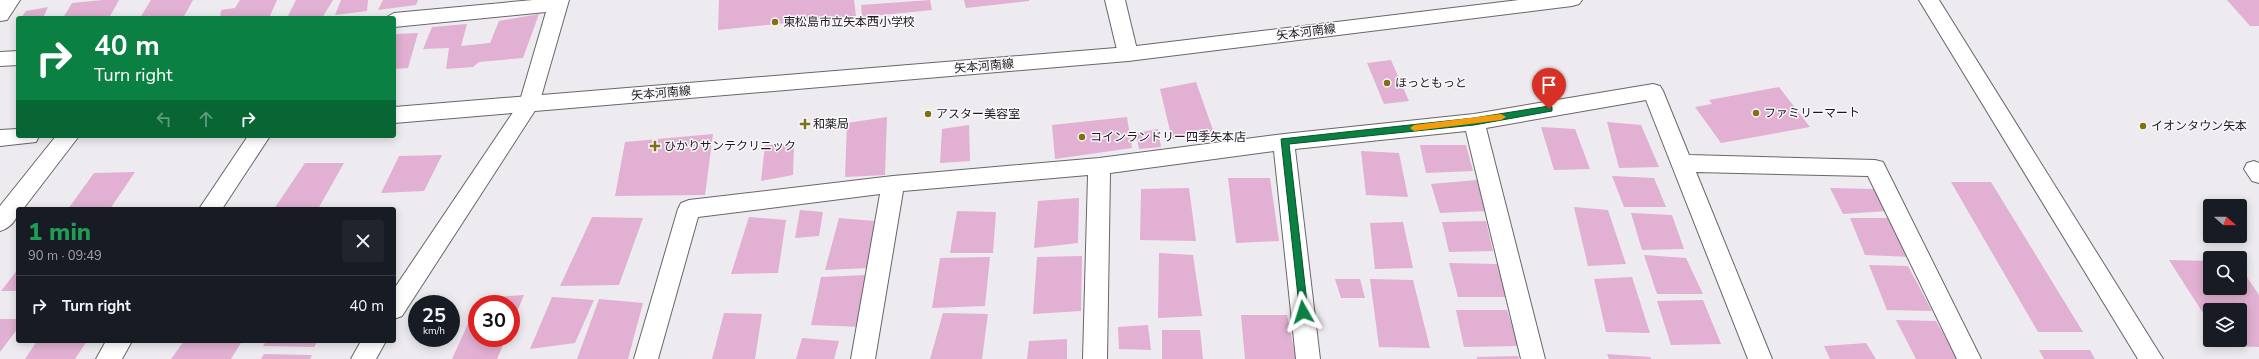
<!DOCTYPE html>
<meta charset="utf-8">
<style>
:root{--surface:#171b24;--page:#20242c;--text:#f1f3f6;--muted:#9ea1a6;--line:#363941}
body{margin:0;font-family:"Nunito Sans","Noto Sans JP",sans-serif;background:var(--page);color:var(--text);height:100vh;display:flex;flex-direction:column;font-size:15px;white-space:nowrap}
*{box-sizing:border-box;margin:0}
p{font-size:13px;color:var(--muted)}
.icon{flex:none;width:22px;height:22px;fill:none;stroke:currentColor;stroke-width:2;stroke-linecap:round;stroke-linejoin:round}
.map{position:relative;flex:1;overflow:hidden}
.side{position:absolute;left:16px;top:207px;width:380px;height:136px;display:flex;flex-direction:column;background:var(--surface);border-radius:4px;box-shadow:0 2px 10px #0003}
.side>*{flex:none}
.top-card{position:absolute;left:16px;top:16px;width:380px;height:122px;border-radius:4px;box-shadow:0 2px 10px #0003;background:#0b8043;color:#fff;overflow:hidden}
.needle{width:26px;rotate:111deg}
.buttons{position:absolute;left:2203px;top:199px;display:grid;gap:8px}
.buttons a{display:grid;place-items:center;width:44px;height:44px;border-radius:4px;background:var(--surface);box-shadow:0 2px 10px #0003;font-size:20px}
.speed{position:absolute;left:408px;top:295px;display:flex;gap:8px;font-size:20px;font-weight:700;text-align:center}
.speed>*{display:grid;place-content:center;width:52px;height:52px;border-radius:50%;background:var(--surface);box-shadow:0 2px 10px #0003;line-height:1}
.speed small{font-size:10px;font-weight:400}
.speed .limit{border:6px solid #d22;background:#fff;color:#111}
.pin{position:absolute;display:grid;place-items:center;width:34px;height:34px;color:#fff;margin:-41px -17px;border-radius:50% 50% 50% 0;rotate:-45deg;box-shadow:0 0 4px #0007}
.pin .icon{rotate:45deg}
.me{position:absolute;width:44px;margin:-22px;rotate:354deg;stroke-linejoin:round;filter:drop-shadow(0 0 3px #0008)}
.turn{display:flex;align-items:center;gap:14px;height:84px;padding:0 12px;font-size:18px}
.turn .icon{width:52px;height:52px;stroke-width:2.5}
.turn b{display:block;font-size:28px;line-height:34px}
.lanes{display:flex;align-items:center;height:38px;padding:0 12px;background:#0003;justify-content:center;gap:20px;direction:ltr}
.lanes .off{opacity:.35}
.round{display:grid;place-items:center;flex:none;width:42px;height:42px;border-radius:4px;background:var(--page)}
.headline{display:flex;align-items:center;justify-content:space-between;height:68px;padding:0 12px}
h1{font-size:24px;font-weight:800;line-height:30px;color:#1e9e55}
ul{padding:0;list-style:none}
li{display:flex;align-items:center;gap:12px;height:60px;padding:0 12px;border-top:1px solid var(--line)}
li div{flex:1}
li b{display:block;font-size:15px}
li em{font-style:normal}
.map>svg:first-child{display:block}
.building{fill:#e1b0d2}
.lines{fill:none;stroke-linecap:round;stroke-linejoin:round}
.lane-casing{stroke:#686669;stroke-width:2}
.street-casing{stroke:#686669;stroke-width:2}
.secondary-casing{stroke:#686669;stroke-width:2}
.primary-casing{stroke:#686669;stroke-width:2}
.lane{fill:#fff;fill-rule:evenodd}
.street{fill:#fff;fill-rule:evenodd}
.secondary{fill:#fff;fill-rule:evenodd}
.primary{fill:#fff;fill-rule:evenodd}
.route{fill:#0b8043;stroke:#07532c}
.slow{fill:#f59e0b}
.poi-dot{fill:#7f7213;stroke:#faf8fc;stroke-width:1.5}
.labels{text-anchor:middle;dominant-baseline:central;stroke-width:3;stroke-linejoin:round;paint-order:stroke}
.poi-label{font-size:12px;fill:#1c1c1d;stroke:#faf8fc;text-anchor:start}
.street-label{font-size:12px;fill:#1c1c1d;stroke:#faf8fc}
</style>
<div class="map">
<svg width="2259" height="359" viewBox="0 0 2259 359">
<rect width="100%" height="100%" fill="#edebef"/>
<path class="building" d="M103,0h16l-10,18h-46l9,-15z
M151,0h42l-10,18h-43z
M240,0h37l-8,18h-49l1,-8 14,-2z
M296,0h37l-11,18h-35z
M341,0h27l-1,11 -32,4z
M383,0h35l-2,5 -38,5z
M719,0h135l2,16 -138,14z
M930,0l2,10 -70,7 -1,-12z
M964,0h65v1l-63,7z
M2227,0h32v26h-9z
M48,7l-5,11h-22l5,-7z
M539,14l-16,44 -44,4 -6,5 -27,2 3,-21 -26,1 9,-22 35,-3 -6,22 29,-3 9,-22z
M418,33l-10,35 -14,1v-35z
M1391,60l18,41 -25,3 -17,-41z
M1196,82l18,51 -42,6 -12,-50z
M1779,87l31,40 -89,16 -26,-36 17,-3 -3,-4z
M887,117l-2,58 -40,2 2,-54z
M1127,117l5,31 -77,11 -3,-34z
M1607,122l34,3 18,42 -40,1z
M969,125l1,36 -30,2 2,-34z
M1541,127l34,2 15,40 -36,1z
M1158,129l3,18 -22,2 -3,-16z
M713,134l-8,61 -90,1 10,-54z
M794,144l-1,31 -32,6 4,-36z
M1420,145h46l7,26 -47,2z
M1361,151l38,2 9,44 -42,-2z
M442,155l-18,36 -43,2 18,-37z
M305,163h39l-26,46h-44z
M135,172l-25,37h-42l26,-36z
M1612,176l42,2 12,29h-42z
M1228,178h42l9,63 -43,2z
M1477,180l9,31 -46,2 -9,-29z
M1951,182h40l92,150h-45z
M1189,188l7,53 -56,-1 1,-51z
M1830,188l45,1 13,22 -45,3z
M1079,198l-1,45 -44,5 4,-47z
M1574,207l34,3 18,54 -38,2z
M800,210l23,2 -4,24 -24,2z
M957,211l39,1 -3,41h-43z
M1631,213l41,2 12,34 -42,1z
M592,217l51,1 -24,67 -59,1z
M749,217l37,3 -8,53 -47,1z
M839,218l35,3 -5,47 -44,2z
M1850,218h39l23,39 -47,-2z
M1486,221l7,30 -44,1 -7,-30z
M1403,222l10,46 -38,1 -5,-46z
M1159,253l34,2 9,61 -44,2z
M1644,255l42,3 17,36h-46z
M1082,256l-1,55 -48,3 4,-57z
M990,257l-5,49 -53,2 8,-50z
M2169,260l41,1v27h30v-21l19,28v52l-35,-1 -4,-6h20v-30h-30v14z
M1449,263l48,1 9,33h-48z
M1869,265l39,1 24,45 -45,-1z
M18,269v22h-17z
M866,275l-4,52 -51,-2 10,-48z
M1632,277l18,56 -44,-1 -12,-53z
M1335,279h25l5,19h-24z
M1370,279l43,1 17,68 -51,-1z
M524,295l-13,31v-22h-34l3,-6z
M552,297l42,3 -19,43 -45,6z
M599,299l44,4 -15,56h-51z
M1703,300l18,44 -50,1 -14,-44z
M477,304v34h29l-9,21h-45z
M1456,310h51l12,36 -55,1z
M724,313l38,1 -7,45h-43z
M943,313l45,1 -6,45h-52z
M1241,315h46l9,44h-51z
M0,319h18v9l-18,24z
M1896,320l40,1 22,38h-42z
M1148,325l3,25 -32,-1 -1,-22z
M1162,330h38l3,29h-41z
M802,338l37,3 -5,18h-38z
M1067,339v20h-40l2,-18z
M37,341h50l-12,18h-50z
M184,341h58l-11,18h-60z
M266,341h52l-4,6 -51,-1z
M1866,343l10,16h-46l-6,-13z
M2039,350h51l5,9h-51z
M264,354l48,1 -2,4h-49z
M1607,354l43,3 1,2h-42z
M1518,356l1,3h-42v-2z"/>
<g class="lines">
<defs>
<path id="lane" d="M2254,161l5,2v20l-7,-2 -8,-12 3,-6z"/>
<path id="street" d="M0,0h20l-13,20 -7,1z
M533,0h36l-30,104 -3,5 -7,2 -7,-2 -3,-5 27,-92 -152,15v-9h-9l9,-5z
M1105,0h20l13,54 -3,5 -7,2 -7,-2 -3,-5z
M18,51v14l-18,1v-14z
M1653,84l7,2 3,5 26,64 186,5 8,2 98,197h-24l-89,-183 -172,-4 76,187h-24l-102,-259 -160,28 59,231h-24l-55,-228 -171,18 25,210h-24l-22,-208 -164,22 -3,186h-24l5,-184 -185,16 -28,168h-24l29,-165 -182,23 -40,142h-24l44,-150 3,-6 8,-3 204,-24 206,-18 185,-24 190,-20z
M56,136h23l-56,73h-5c0,11 -8,19 -18,22v-25z
M248,136h22l-48,73h-23z
M106,341h26l-10,18h-26z"/>
<path id="secondary" d="M1919,0h20l224,359h-25z
M529,97l7,2 3,5 -3,5 -134,207 -8,3v-30l128,-190z
M361,341h25l-10,18h-25z"/>
<path id="primary" d="M1519,0h63l-3,4 -7,2 -444,55 -734,62v-16l734,-60z
M18,129v7h21l-3,6 -36,4v-16z"/>
</defs>
<use href="#lane" class="lane-casing"/>
<use href="#street" class="street-casing"/>
<use href="#secondary" class="secondary-casing"/>
<use href="#primary" class="primary-casing"/>
<use href="#lane" class="lane"/>
<use href="#street" class="street"/>
<use href="#secondary" class="secondary"/>
<use href="#primary" class="primary"/>
</g>
<path class="route" d="M1549,106l3,1v4l-78,14 -185,19 19,168 -1,3h-7l-19,-176 193,-21z"/>
<path class="slow" d="M1501,114l5,3 -5,3 -87,11 -4,-3 4,-3z"/>
<g class="poi-dot">
<circle cx="775" cy="22" r="4"/>
<circle cx="1387" cy="83" r="4"/>
<circle cx="1756" cy="113" r="4"/>
<circle cx="928" cy="114" r="4"/>
<path d="M803 118h4v4h4v4h-4v4h-4v-4h-4v-4h4z"/>
<circle cx="2143" cy="126" r="4"/>
<circle cx="1082" cy="137" r="4"/>
<path d="M653 140h4v4h4v4h-4v4h-4v-4h-4v-4h4z"/>
</g>
<g class="labels">
<g class="poi-label">
<text x="783" y="22">東松島市立矢本西小学校</text>
<text x="1395" y="83">ほっともっと</text>
<text x="1764" y="113">ファミリーマート</text>
<text x="936" y="114">アスター美容室</text>
<text x="813" y="124">和薬局</text>
<text x="2151" y="126">イオンタウン矢本</text>
<text x="1090" y="137">コインランドリー四季矢本店</text>
<text x="664" y="146">ひかりサンテクリニック</text>
</g>
<g class="street-label">
<text transform="translate(1306 32) rotate(-7)">矢本河南線</text>
<text transform="translate(984 66) rotate(-5)">矢本河南線</text>
<text transform="translate(661 93) rotate(-5)">矢本河南線</text>
</g>
</g>
</svg>
<div class="buttons">
<a><svg class="needle" viewBox="-14 -14 28 28"><path d="M0-13l5 13h-10z" fill="#e53935"/><path d="M0 13l5-13h-10z" fill="#9ea1a6"/></svg></a>
<a><svg class="icon" aria-label="search" viewBox="0 0 24 24"><circle cx="10" cy="10" r="6"/><path d="M15 15l6 6"/></svg></a>
<a><svg class="icon" aria-label="layers" viewBox="0 0 24 24"><path d="M12 4l9 5-9 5-9-5zM3 14l9 5 9-5"/></svg></a>
</div>
<div class="speed"><div>25<small>km/h</small></div><div class="limit">30</div></div>
<div class="pin" style="left:1549px;top:109px;background:#d93025"><svg class="icon" aria-label="arrive" viewBox="0 0 24 24"><path d="M6 21V4h12l-3 4 3 4H6"/></svg></div>
<svg class="me" style="left:1303px;top:312px" viewBox="-20 -20 40 40"><path d="M0-17L14 15 0 8-14 15z" fill="#0b8043" stroke="#fff" stroke-width="4"/></svg>
<div class="top-card">
<div class="turn"><svg class="icon" aria-label="right" viewBox="0 0 24 24"><path d="M7 20v-9h11M14 6l5 5-5 5"/></svg><div><b>40 m</b>Turn right</div></div>
<div class="lanes"><svg class="icon off" aria-label="left" viewBox="0 0 24 24"><path d="M17 20v-9H6M10 6l-5 5 5 5"/></svg><svg class="icon off" aria-label="ahead" viewBox="0 0 24 24"><path d="M12 20V5M6 11l6-6 6 6"/></svg><svg class="icon" aria-label="right" viewBox="0 0 24 24"><path d="M7 20v-9h11M14 6l5 5-5 5"/></svg></div>
</div>
<section class="side">
<div class="headline"><div><h1>1 min</h1><p>90 m · 09:49</p></div><a class="round"><svg class="icon" aria-label="close" viewBox="0 0 24 24"><path d="M6 6l12 12M18 6L6 18"/></svg></a></div>
<ul>
<li><svg class="icon" aria-label="right" viewBox="0 0 24 24"><path d="M7 20v-9h11M14 6l5 5-5 5"/></svg><div><b>Turn right</b></div><em>40 m</em></li>
</ul>
</section>
</div>
